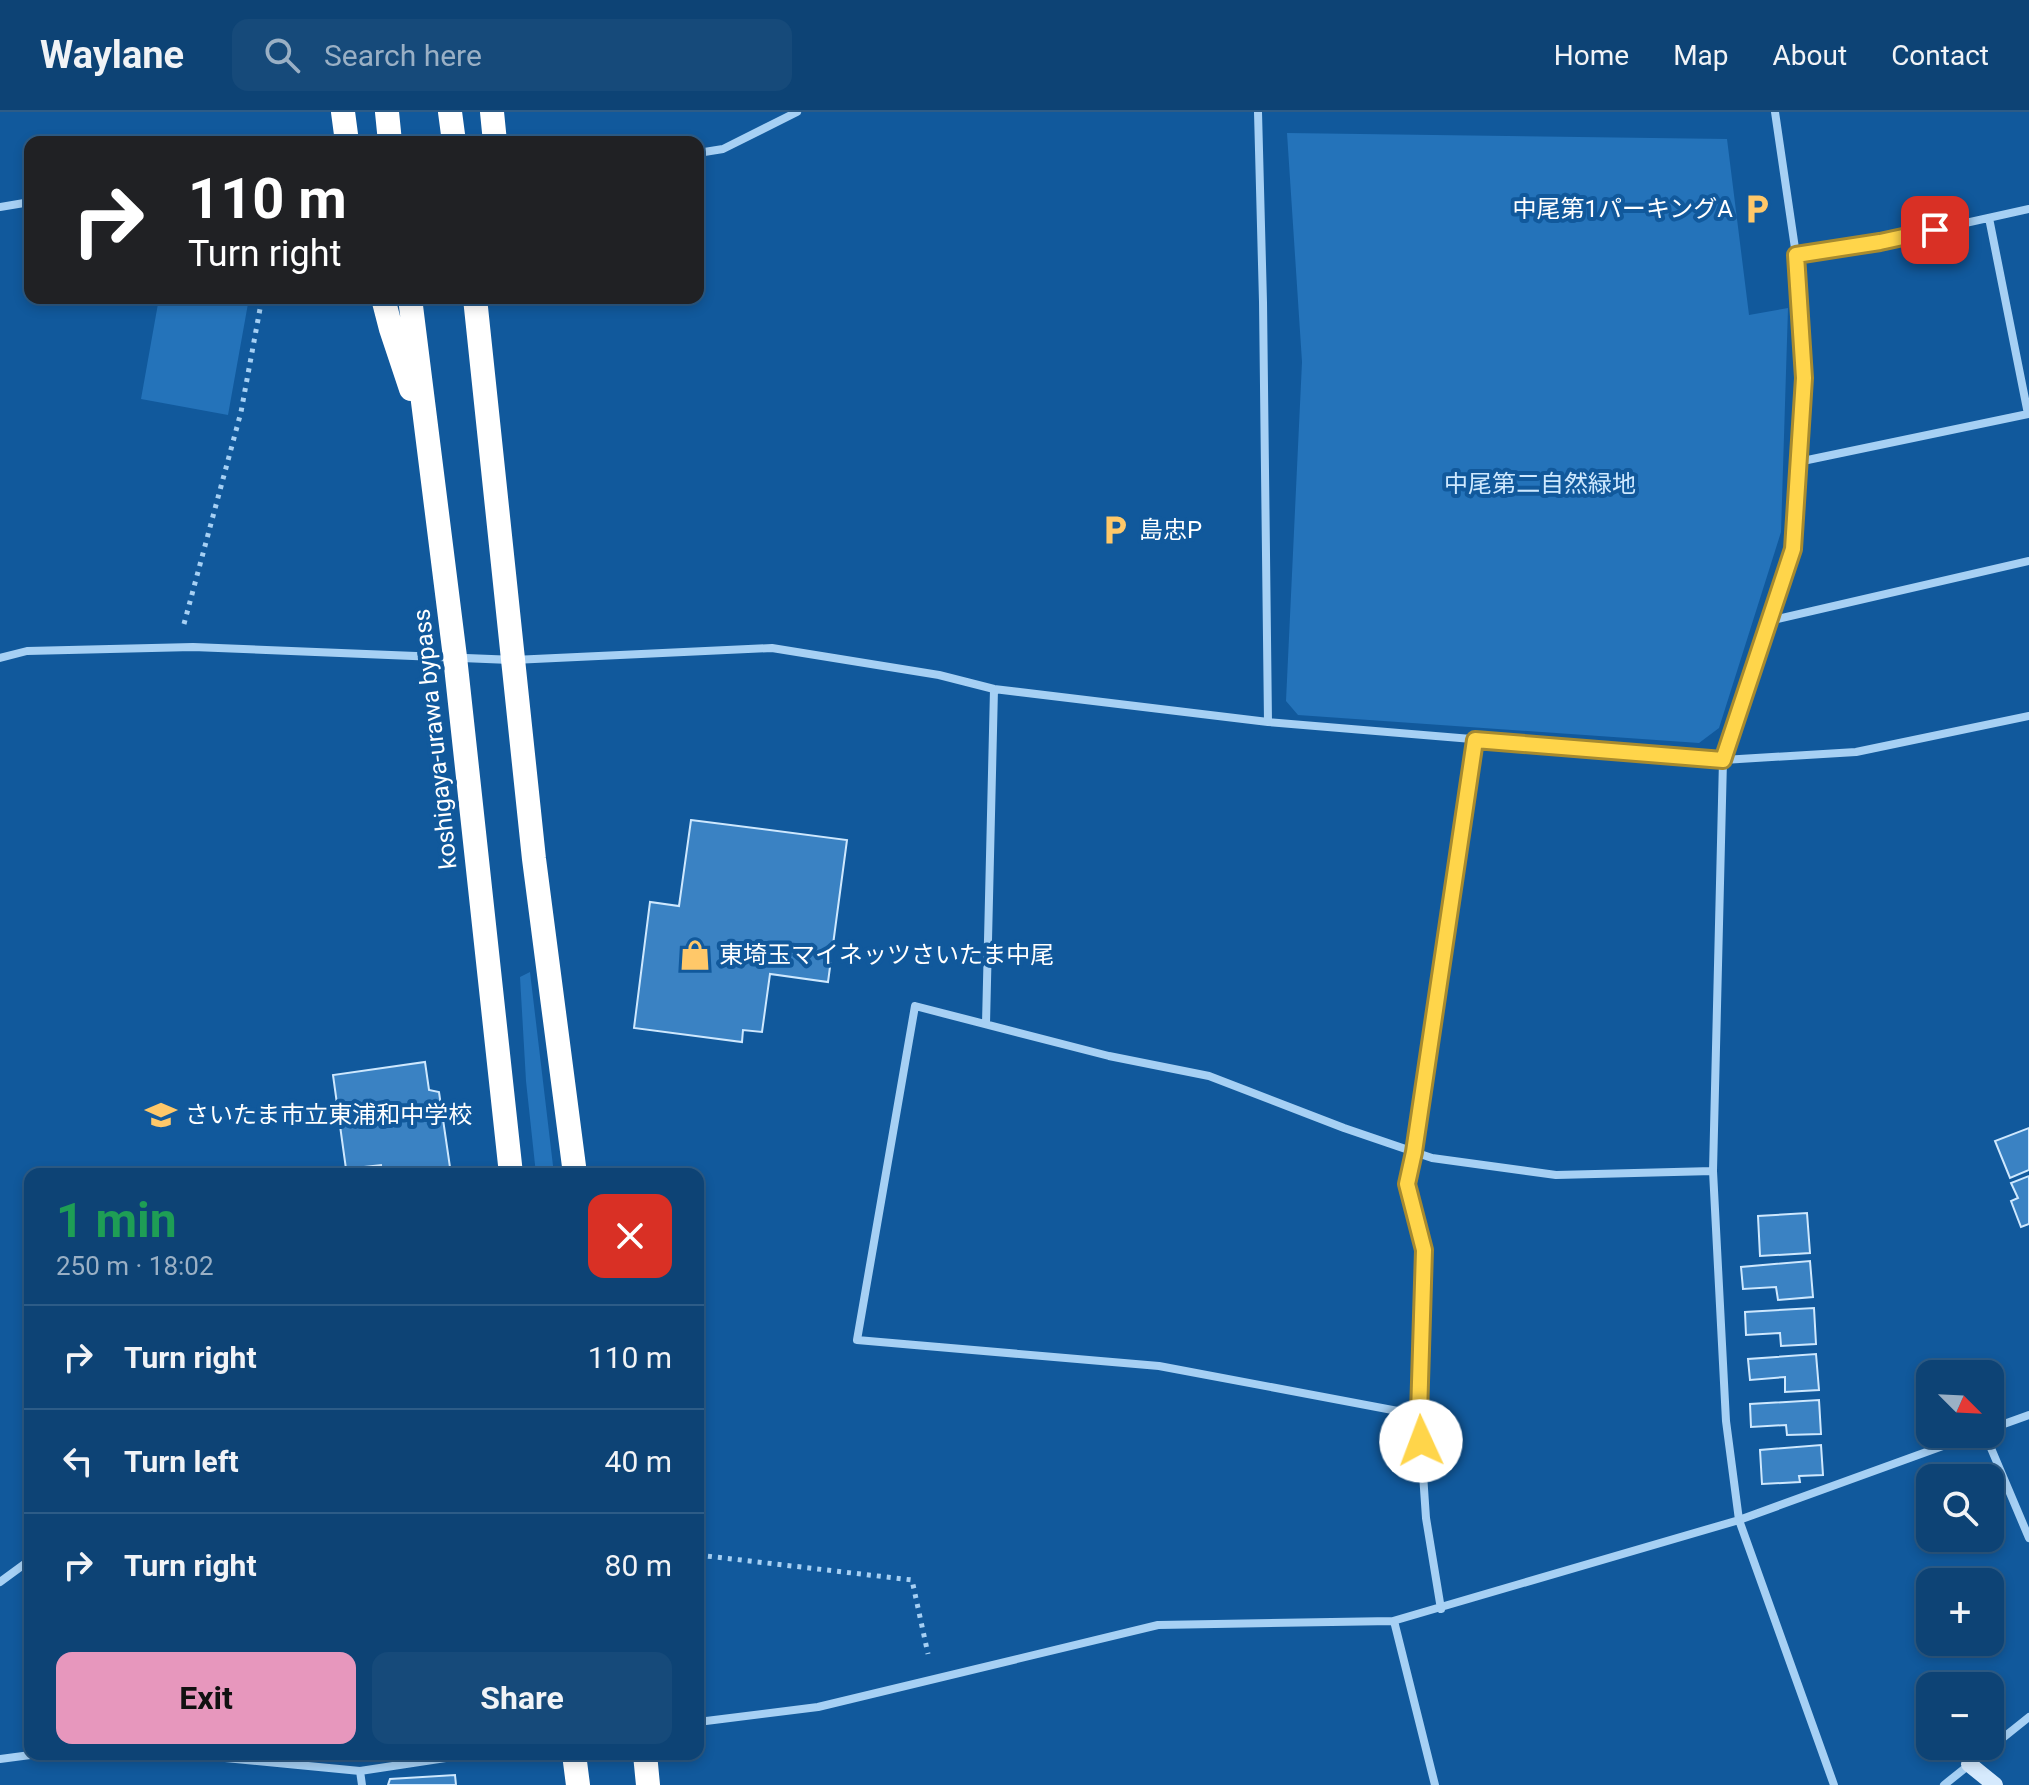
<!DOCTYPE html>
<meta charset="utf-8">
<style>
:root{--surface:#0d4375;--page:#164a7a;--text:#f1f3f6;--muted:#9ab0c5;--line:#2d5c87;--accent:#e797bd}
body{margin:0;font-family:Roboto,"Noto Sans JP",sans-serif;background:var(--page);color:var(--text);height:100vh;display:flex;flex-direction:column;font-size:30px;white-space:nowrap}
*{box-sizing:border-box;margin:0}
p{font-size:26px;color:var(--muted)}
.icon{flex:none;width:44px;height:44px;fill:none;stroke:currentColor;stroke-width:2;stroke-linecap:round;stroke-linejoin:round}
.map{position:relative;flex:1;overflow:hidden}
.drawer{position:absolute;left:24px;top:1056px;width:680px;height:592px;display:flex;flex-direction:column;background:var(--surface);border-radius:16px;box-shadow:0 4px 12px #0003,0 0 0 2px var(--line)}
.drawer>*{flex:none}
.hud{position:absolute;left:24px;top:24px;width:680px;height:168px;border-radius:16px;box-shadow:0 4px 12px #0003,0 0 0 2px var(--line);background:#202124;color:#fff;overflow:hidden}
.needle{width:52px;rotate:114deg}
.controls{position:absolute;left:1916px;top:1248px;display:grid;gap:16px}
.controls a{display:grid;place-items:center;width:88px;height:88px;border-radius:16px;background:var(--surface);box-shadow:0 4px 12px #0003,0 0 0 2px var(--line);font-size:40px}
.pin{position:absolute;display:grid;place-items:center;width:68px;height:68px;color:#fff;margin:-34px;border-radius:16px;box-shadow:0 4px 12px #0006}
.me{position:absolute;width:88px;margin:-44px;rotate:358deg;stroke-linejoin:round;filter:drop-shadow(0 0 6px #0008)}
.turn{display:flex;align-items:center;gap:28px;height:168px;padding:0 32px;font-size:36px}
.turn .icon{width:104px;height:104px;stroke-width:2.5}
.turn b{display:block;font-size:56px;line-height:68px}
.round{display:grid;place-items:center;flex:none;width:84px;height:84px;border-radius:16px;background:var(--page)}
.overview{display:flex;align-items:center;justify-content:space-between;height:136px;padding:0 32px}
h1{font-size:48px;font-weight:700;line-height:60px;color:#1e9e55}
.button{display:flex;gap:16px;margin-top:auto;padding:16px 32px}
.button a{flex:1;height:92px;border-radius:16px;background:var(--accent);color:#111;font-size:32px;font-weight:700;line-height:92px;text-align:center}
.button a+a{background:var(--page);color:var(--text)}
ul{padding:0;list-style:none}
li{display:flex;align-items:center;gap:24px;height:104px;padding:0 32px;border-top:2px solid var(--line)}
li div{flex:1}
li b{display:block;font-size:30px}
li em{font-style:normal}
header{display:flex;align-items:center;gap:48px;box-sizing:border-box;height:112px;padding:0 40px;background:var(--surface);border-bottom:2px solid var(--line)}
header strong{font-size:38px}
nav{display:flex;gap:44px;margin-inline-start:auto;font-size:28px}
.search{width:560px;height:72px;background:var(--page);display:flex;align-items:center;gap:20px;box-sizing:border-box;padding:0 28px;border-radius:16px;color:var(--muted);font-size:30px}
.map>svg:first-child{display:block}
.green{fill:#2473ba}
.building{fill:#3a82c3;stroke:#cee8fe;stroke-width:2}
.lines{fill:none;stroke-linecap:round;stroke-linejoin:round}
.path{stroke:#a6d0f4;stroke-width:5;stroke-dasharray:4 6;stroke-linecap:butt}
.street{stroke:#a6d0f4;stroke-width:8}
.secondary{stroke:#d6eafd;stroke-width:16}
.highway{stroke:#fff;stroke-width:24}
.route-casing{stroke:#a68a30;stroke-width:20}
.route{stroke:#ffd54a;stroke-width:14}
.labels{text-anchor:middle;dominant-baseline:central;stroke-width:8;stroke-linejoin:round;paint-order:stroke}
.poi-label{font-size:24px;fill:#fff;stroke:#11599c;text-anchor:start}
.park-label{font-size:24px;fill:#cee8fe;stroke:#11599c}
.street-label{font-size:24px;fill:#fff;stroke:#11599c}
</style>
<header>
<strong>Waylane</strong>
<div class="search"><svg class="icon" aria-label="search" viewBox="0 0 24 24"><circle cx="10" cy="10" r="6"/><path d="M15 15l6 6"/></svg>Search here</div>
<nav><a>Home</a><a>Map</a><a>About</a><a>Contact</a></nav>
</header>
<div class="map">
<svg width="2029" height="1673" viewBox="0 0 2029 1673">
<rect width="100%" height="100%" fill="#11599c"/>
<path class="green" d="M1287,21l440,6 22,176 39,-7 -7,224 -62,196 -20,15 -401,-28 -12,-14 16,-339z
M159,186h90l-21,117 -87,-16z
M530,860l24,202h-18l-10,-93 -6,-104z"/>
<path class="building" d="M691,708l156,20 -19,142 -58,-8 -8,58 -19,-2 -1,12 -108,-14 16,-126 29,4z
M425,950l4,28 10,2 12,82h-69l-1,-9 -35,4 -13,-94z
M2029,1016v42l-19,8 -15,-37z
M2029,1064v48l-8,3 -10,-26 7,-3 -7,-15z
M1807,1101l3,40 -50,3 -2,-40z
M1810,1149l3,36 -35,3 -2,-13 -33,2 -2,-22z
M1814,1196l2,36 -35,2 -1,-13 -34,2 -1,-23z
M1816,1242l3,36 -34,2v-15l-35,3 -2,-21z
M1819,1288l2,34 -34,1 -1,-10 -35,2 -1,-23z
M1821,1333l2,30 -24,1 1,6 -38,2 -2,-34z
M455,1663l1,10h-68l2,-6z"/>
<g class="lines">
<path class="path" d="M184,512l57,-212 21,-114
M698,1443l214,25 16,74"/>
<path class="street" d="M1258,0l5,190 5,420
M1775,0l21,143 8,123 -11,171 -70,211 -10,411 13,250 13,99 95,265
M698,41l25,-4 74,-37
M0,95l30,-5
M1796,143l84,-13 149,-33
M1798,350l230,-48 -39,-196
M1769,509l260,-60
M0,546l27,-7 166,-4 320,13 259,-12 167,27 55,14 274,33 455,38 133,-8 173,-36
M986,912l8,-335
M1419,1303l-260,-49 -302,-26 58,-334 194,50 100,20 135,52 88,30 124,17 157,-4
M1990,1317l39,-14
M1985,1322l44,104
M0,1470l30,-22
M1441,1497l-15,-91 -7,-103 5,-165 -17,-66 7,-32 61,-412
M1394,1509l41,164
M698,1610l120,-15 340,-82 235,-4 346,-101 237,-86
M148,1642l46,1 166,16 112,-17
M0,1647l38,-5
M360,1659l2,14
M1944,1673l85,-68"/>
<path class="secondary" d="M1969,1652l26,21"/>
<path class="highway" d="M343,0l4,30
M387,0l3,30
M450,0l4,30
M492,0l3,30
M383,186l8,31 20,60
M410,186l45,359 56,517
M475,186l59,561 41,315
M574,1642l4,31
M645,1642l3,31"/>
</g>
<g class="lines">
<defs>
<path id="route" d="M1421,1329l-2,-26 5,-165 -17,-66 7,-32 61,-412 248,20 70,-211 11,-171 -8,-123 84,-13 55,-12"/>
</defs>
<use href="#route" class="route-casing"/>
<use href="#route" class="route"/>
</g>
<defs>
<symbol id="parking-bare" viewBox="-9 -9 18 18"><path d="M-3.5-5.5H1a3.5 3.5 0 0 1 0 7H-1V5.5H-3.5ZM-1-3.4V-.6H.8a1.4 1.4 0 0 0 0-2.8Z" fill="#ffc869" stroke="#11599c" stroke-width="2.5" paint-order="stroke"/></symbol>
<symbol id="shop-bare" viewBox="-9 -9 18 18"><path d="M-5-2.5h2.3a2.7 3.5 0 0 1 5.4 0H5L5.5 6h-11ZM-1.5-2.5h3a1.5 2.3 0 0 0-3 0Z" fill="#ffc869" stroke="#11599c" stroke-width="2.5" paint-order="stroke"/></symbol>
<symbol id="school-bare" viewBox="-9 -9 18 18"><path d="M0-5L7-2L0 1L-7-2ZM-4 1L0 2.5L4 1V4Q0 6-4 4Z" fill="#ffc869" stroke="#11599c" stroke-width="2.5" paint-order="stroke"/></symbol>
</defs>
<g fill-rule="evenodd">
<use href="#parking-bare" x="1735" y="75" width="44" height="44"/>
<use href="#parking-bare" x="1093" y="396" width="44" height="44"/>
<use href="#shop-bare" x="673" y="821" width="44" height="44"/>
<use href="#school-bare" x="139" y="981" width="44" height="44"/>
</g>
<g class="labels">
<g class="poi-label">
<text x="1733" y="97" text-anchor="end">中尾第1パーキングA</text>
<text x="1139" y="418">島忠P</text>
<text x="719" y="843">東埼玉マイネッツさいたま中尾</text>
<text x="185" y="1003">さいたま市立東浦和中学校</text>
</g>
<g class="park-label">
<text x="1540" y="372">中尾第二自然緑地</text>
</g>
<g class="street-label">
<text transform="translate(435 627) rotate(-96)">koshigaya-urawa bypass</text>
</g>
</g>
</svg>
<div class="controls">
<a><svg class="needle" viewBox="-14 -14 28 28"><path d="M0-13l5 13h-10z" fill="#e53935"/><path d="M0 13l5-13h-10z" fill="#9ab0c5"/></svg></a>
<a><svg class="icon" aria-label="search" viewBox="0 0 24 24"><circle cx="10" cy="10" r="6"/><path d="M15 15l6 6"/></svg></a>
<a>+</a>
<a>−</a>
</div>
<div class="pin" style="left:1935px;top:118px;background:#d93025"><svg class="icon" aria-label="arrive" viewBox="0 0 24 24"><path d="M6 21V4h12l-3 4 3 4H6"/></svg></div>
<svg class="me" style="left:1421px;top:1329px" viewBox="-20 -20 40 40"><circle r="19" fill="#fff"/><path d="M0-13L10 11 0 6-10 11z" fill="#ffd54a"/></svg>
<div class="hud">
<div class="turn"><svg class="icon" aria-label="right" viewBox="0 0 24 24"><path d="M7 20v-9h11M14 6l5 5-5 5"/></svg><div><b>110 m</b>Turn right</div></div>
</div>
<section class="drawer">
<div class="overview"><div><h1>1 min</h1><p>250 m · 18:02</p></div><a class="round" style="background:#d93025;color:#fff"><svg class="icon" aria-label="close" viewBox="0 0 24 24"><path d="M6 6l12 12M18 6L6 18"/></svg></a></div>
<ul>
<li><svg class="icon" aria-label="right" viewBox="0 0 24 24"><path d="M7 20v-9h11M14 6l5 5-5 5"/></svg><div><b>Turn right</b></div><em>110 m</em></li>
<li><svg class="icon" aria-label="left" viewBox="0 0 24 24"><path d="M17 20v-9H6M10 6l-5 5 5 5"/></svg><div><b>Turn left</b></div><em>40 m</em></li>
<li><svg class="icon" aria-label="right" viewBox="0 0 24 24"><path d="M7 20v-9h11M14 6l5 5-5 5"/></svg><div><b>Turn right</b></div><em>80 m</em></li>
</ul>
<div class="button"><a>Exit</a><a>Share</a></div>
</section>
</div>
